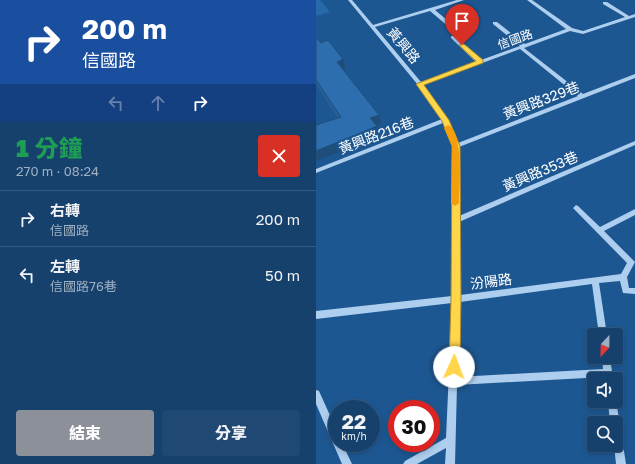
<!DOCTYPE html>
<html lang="zh-TW">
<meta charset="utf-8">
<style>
:root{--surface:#16416d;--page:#1f4872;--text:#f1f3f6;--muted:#9eafc2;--line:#355a80;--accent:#8c9099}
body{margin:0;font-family:"Golos Text","Noto Sans TC",sans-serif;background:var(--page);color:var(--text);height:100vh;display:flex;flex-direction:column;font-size:15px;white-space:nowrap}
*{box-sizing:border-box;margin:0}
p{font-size:13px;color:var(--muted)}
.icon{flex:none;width:22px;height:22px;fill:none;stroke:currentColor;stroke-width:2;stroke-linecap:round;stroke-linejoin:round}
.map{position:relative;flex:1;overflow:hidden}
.panel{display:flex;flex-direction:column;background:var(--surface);width:316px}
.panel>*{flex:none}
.hud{background:#1a4fa0;color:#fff;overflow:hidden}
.needle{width:26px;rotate:202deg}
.fabs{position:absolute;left:271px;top:328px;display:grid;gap:8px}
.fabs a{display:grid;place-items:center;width:36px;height:36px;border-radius:4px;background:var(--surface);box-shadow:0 2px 6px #0003,0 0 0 1px var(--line);font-size:20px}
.speed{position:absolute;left:12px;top:400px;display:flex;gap:8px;font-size:20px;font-weight:700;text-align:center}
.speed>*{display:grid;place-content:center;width:52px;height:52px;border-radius:50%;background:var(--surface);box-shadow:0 2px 6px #0003,0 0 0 1px var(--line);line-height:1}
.speed small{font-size:10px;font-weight:400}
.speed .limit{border:6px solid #d22;background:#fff;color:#111}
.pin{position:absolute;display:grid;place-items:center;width:34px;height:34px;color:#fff;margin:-41px -17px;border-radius:50% 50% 50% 0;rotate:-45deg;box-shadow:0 0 4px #0007}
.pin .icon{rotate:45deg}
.me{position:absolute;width:44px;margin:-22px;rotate:2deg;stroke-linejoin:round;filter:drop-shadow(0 0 3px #0008)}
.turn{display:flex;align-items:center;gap:14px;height:84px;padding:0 16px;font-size:18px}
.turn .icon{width:52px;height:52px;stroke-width:2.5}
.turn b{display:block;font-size:28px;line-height:34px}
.lanes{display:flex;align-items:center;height:38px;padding:0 16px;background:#0003;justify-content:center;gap:20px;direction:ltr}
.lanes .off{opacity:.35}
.round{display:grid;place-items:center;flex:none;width:42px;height:42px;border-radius:4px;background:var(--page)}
.summary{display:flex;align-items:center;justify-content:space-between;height:68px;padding:0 16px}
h1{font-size:24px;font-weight:800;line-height:30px;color:#1e9e55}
.action{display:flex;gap:8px;margin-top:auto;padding:8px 16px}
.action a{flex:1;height:46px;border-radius:4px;background:var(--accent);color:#fff;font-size:16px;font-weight:800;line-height:46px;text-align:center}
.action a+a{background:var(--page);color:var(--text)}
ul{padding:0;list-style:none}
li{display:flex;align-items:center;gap:12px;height:56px;padding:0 16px;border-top:1px solid var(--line)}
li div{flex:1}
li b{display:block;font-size:15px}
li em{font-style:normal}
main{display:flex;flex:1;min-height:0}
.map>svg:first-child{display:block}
.green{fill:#276aa9}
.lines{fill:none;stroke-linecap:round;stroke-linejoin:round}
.minor{fill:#adceee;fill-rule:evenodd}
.wall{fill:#275f96}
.shaded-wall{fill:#204e7a}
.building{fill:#2d6fae;stroke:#204e7a}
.route{fill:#ffd54a;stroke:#a68a30}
.slow{fill:#f59e0b}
.labels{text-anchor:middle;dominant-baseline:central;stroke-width:4;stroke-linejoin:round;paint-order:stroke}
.far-street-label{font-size:12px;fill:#fff;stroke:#1d5791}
.street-label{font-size:14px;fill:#fff;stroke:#1d5791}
</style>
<main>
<section class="panel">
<div class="hud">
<div class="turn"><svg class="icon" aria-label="right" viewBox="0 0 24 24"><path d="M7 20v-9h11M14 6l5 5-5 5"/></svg><div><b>200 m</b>信國路</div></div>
<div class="lanes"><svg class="icon off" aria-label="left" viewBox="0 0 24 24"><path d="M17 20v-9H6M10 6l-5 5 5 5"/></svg><svg class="icon off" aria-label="ahead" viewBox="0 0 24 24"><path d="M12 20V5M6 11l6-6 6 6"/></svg><svg class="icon" aria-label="right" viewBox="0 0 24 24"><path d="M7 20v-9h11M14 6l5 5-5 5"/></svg></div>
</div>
<div class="summary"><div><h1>1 分鐘</h1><p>270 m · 08:24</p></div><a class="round" style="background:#d93025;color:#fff"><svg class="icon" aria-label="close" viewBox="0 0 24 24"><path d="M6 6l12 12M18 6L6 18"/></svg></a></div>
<ul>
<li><svg class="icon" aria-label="right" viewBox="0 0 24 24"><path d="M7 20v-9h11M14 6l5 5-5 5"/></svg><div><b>右轉</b><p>信國路</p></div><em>200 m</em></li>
<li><svg class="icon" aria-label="left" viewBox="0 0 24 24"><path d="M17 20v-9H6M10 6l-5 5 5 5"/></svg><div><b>左轉</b><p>信國路76巷</p></div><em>50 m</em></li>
</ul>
<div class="action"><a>結束</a><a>分享</a></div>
</section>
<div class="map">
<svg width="319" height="464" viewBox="0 0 319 464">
<rect width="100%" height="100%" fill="#1d5791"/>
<path class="green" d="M0,0h4l10,12 -14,4z"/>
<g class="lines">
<path class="minor" d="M32,0h4l21,25 84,-25h7l-29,10 25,21v2h-4l-26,-22 -55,16 46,55 55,-20 -25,-24v-2h4l26,24 39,-14 -27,-22v-2h4l28,22 41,-15 -39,-29h5l40,28 11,3 42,-14 -22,-13v-2h4l22,14 6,-2v3l-52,17 -13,-3 -46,17 59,46 52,-20v4l-176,69v69l176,-75v4l-176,77 1,73 161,-21 6,-11 -54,-55 3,-3 2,1 22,21 35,-18v6l-31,16 31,31 -8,15 2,11h6v6l-12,-1 -3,-12 -21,2 8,52h-8l-7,-51 -132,18 -3,75 146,-8 -1,-12h8l3,22h-8l-1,-2 -147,8 -2,79h-10l1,-16 -29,16h-14l2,-3 41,-23 6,-135 -136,16v-8l136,-15 1,-73 -1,-2 1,-2v-73l-10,-23 -127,50v-4l126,-50 -24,-34zM204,49l58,47 -120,47 -10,-23 -25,-35z
M0,390l3,1 18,40v12h5l10,21h-10l-26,-60z
M300,400l10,64h-10l-2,-19h2v-22h-6l-2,-22h8z"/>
</g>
<path class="wall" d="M0,37l5,6 25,26 -3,1 38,54 -4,2 2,10 -41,-18 -22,-33z"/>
<path class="shaded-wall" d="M27,59l3,10 -7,2 -2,-9z
M63,115l2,9 -9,4 -2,-10z
M61,126l2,10 -63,25v-10z"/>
<path class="building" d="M0,37l5,6 7,-3 15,19 -6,3 42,53 -9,3 7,8 -61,25v-26l25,-8 -25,-37z"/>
<path class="route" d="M144,44h4l19,16v3l-59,22 25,35 11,26 1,153 -1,68 -2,4 -4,1 -4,-1 -1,-4 2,-68 1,-153 -10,-25 -26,-37 60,-23 -16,-15z"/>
<path class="slow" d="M132,125c16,6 11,63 11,78l-4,3 -4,-3 1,-57 -8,-18z"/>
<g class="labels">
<g class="far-street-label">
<text transform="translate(199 39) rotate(-20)">信國路</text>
</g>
<g class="street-label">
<text transform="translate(88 45) rotate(50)">黃興路</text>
<text transform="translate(225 100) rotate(-21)">黃興路329巷</text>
<text transform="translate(60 135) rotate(-21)">黃興路216巷</text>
<text transform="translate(224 171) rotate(-23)">黃興路353巷</text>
<text transform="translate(175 281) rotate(-7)">汾陽路</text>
</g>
</g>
</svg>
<div class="fabs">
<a><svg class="needle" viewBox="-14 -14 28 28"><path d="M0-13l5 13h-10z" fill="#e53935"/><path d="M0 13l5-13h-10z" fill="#9eafc2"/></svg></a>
<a><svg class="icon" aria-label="sound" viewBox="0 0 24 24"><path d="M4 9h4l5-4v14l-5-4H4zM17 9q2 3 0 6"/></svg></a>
<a><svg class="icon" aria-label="search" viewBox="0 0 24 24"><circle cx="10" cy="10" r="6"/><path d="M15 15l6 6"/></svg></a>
</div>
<div class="speed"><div>22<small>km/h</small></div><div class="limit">30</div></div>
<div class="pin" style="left:146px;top:45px;background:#d93025"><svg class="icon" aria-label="arrive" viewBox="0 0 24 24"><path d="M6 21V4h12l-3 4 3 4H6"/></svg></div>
<svg class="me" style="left:138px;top:367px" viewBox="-20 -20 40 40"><circle r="19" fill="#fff"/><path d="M0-13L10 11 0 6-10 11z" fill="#ffd54a"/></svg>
</div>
</main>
